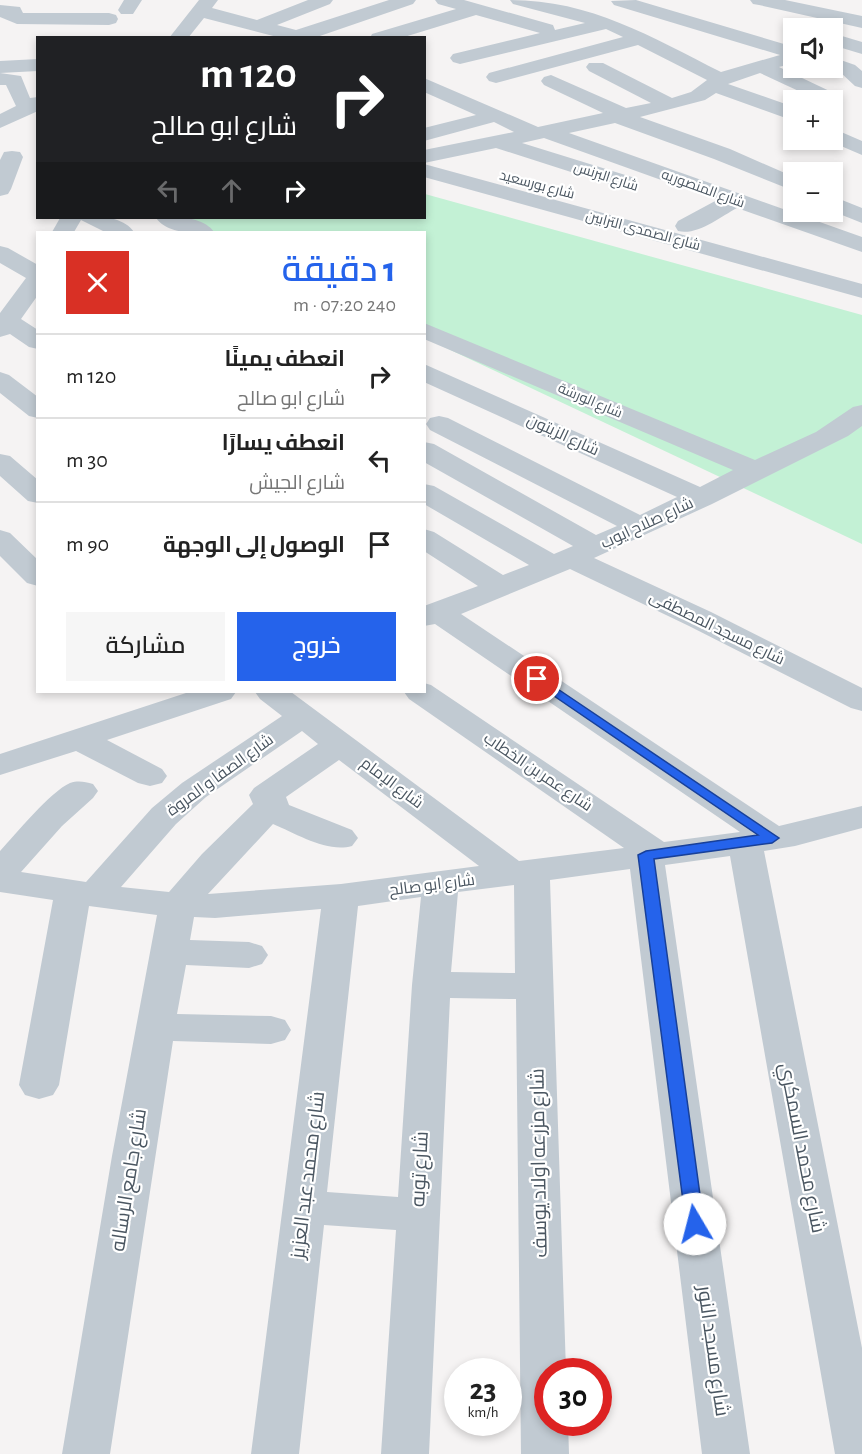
<!DOCTYPE html>
<html lang="ar">
<meta charset="utf-8">
<style>
:root{--surface:#fff;--page:#f6f6f6;--text:#222;--muted:#767676;--line:#e0e0e0;--accent:#2563eb}
body{margin:0;font-family:"Alegreya Sans",Cairo,sans-serif;background:var(--page);color:var(--text);direction:rtl;height:100vh;display:flex;flex-direction:column;font-size:22px;white-space:nowrap}
*{box-sizing:border-box;margin:0}
p{font-size:20px;color:var(--muted)}
.icon{flex:none;width:33px;height:33px;fill:none;stroke:currentColor;stroke-width:2;stroke-linecap:round;stroke-linejoin:round}
.map{position:relative;flex:1;overflow:hidden;direction:ltr}
.sheet{position:absolute;left:36px;top:231px;width:390px;height:462px;display:flex;flex-direction:column;background:var(--surface);border-radius:0px;box-shadow:0 3px 9px #0003;direction:rtl}
.sheet>*{flex:none}
.banner{position:absolute;left:36px;top:36px;width:390px;height:183px;border-radius:0px;box-shadow:0 3px 9px #0003;direction:rtl;background:#202124;color:#fff;overflow:hidden}
.buttons{position:absolute;left:783px;top:18px;display:grid;gap:12px}
.buttons a{display:grid;place-items:center;width:60px;height:60px;border-radius:0px;background:var(--surface);box-shadow:0 3px 9px #0003;font-size:30px}
.speed{position:absolute;left:444px;top:1358px;display:flex;gap:12px;font-size:30px;font-weight:700;text-align:center}
.speed>*{display:grid;place-content:center;width:78px;height:78px;border-radius:50%;background:var(--surface);box-shadow:0 3px 9px #0003;line-height:1}
.speed small{font-size:15px;font-weight:400}
.speed .limit{border:9px solid #d22;background:#fff;color:#111}
.pin{position:absolute;display:grid;place-items:center;width:51px;height:51px;color:#fff;margin:-26px;border:3px solid #fff;border-radius:50%;box-shadow:0 2px 6px #0007}
.me{position:absolute;width:66px;margin:-33px;rotate:352deg;stroke-linejoin:round;filter:drop-shadow(0 0 4px #0008)}
.turn{display:flex;align-items:center;gap:21px;height:126px;padding:0 30px;font-size:27px}
.turn .icon{width:78px;height:78px;stroke-width:2.5}
.turn b{display:block;font-size:42px;line-height:51px}
.lanes{display:flex;align-items:center;height:57px;padding:0 30px;background:#0003;justify-content:center;gap:30px;direction:ltr}
.lanes .off{opacity:.35}
.round{display:grid;place-items:center;flex:none;width:63px;height:63px;border-radius:0px;background:var(--page)}
.head{display:flex;align-items:center;justify-content:space-between;height:102px;padding:0 30px}
h1{font-size:36px;font-weight:600;line-height:45px;color:var(--accent)}
.primary-button{display:flex;gap:12px;margin-top:auto;padding:12px 30px}
.primary-button a{flex:1;height:69px;border-radius:0px;background:var(--accent);color:#fff;font-size:24px;font-weight:600;line-height:69px;text-align:center}
.primary-button a+a{background:var(--page);color:var(--text)}
ul{padding:0;list-style:none}
li{display:flex;align-items:center;gap:18px;height:84px;padding:0 30px;border-top:2px solid var(--line)}
li div{flex:1}
li b{display:block;font-size:22px}
li em{font-style:normal}
.map>svg:first-child{display:block}
.green{fill:#c3f1d5}
.lines{fill:none;stroke-linecap:round;stroke-linejoin:round}
.minor{fill:#c1cad2;fill-rule:evenodd}
.route{fill:#2563eb;stroke:#184099;stroke-width:1.5}
.labels{text-anchor:middle;dominant-baseline:central;stroke-width:4.5;stroke-linejoin:round;paint-order:stroke}
.far-street-label{font-size:14px;fill:#4a5661;stroke:#fff}
.street-label{font-size:16px;fill:#4a5661;stroke:#fff}
.near-street-label{font-size:20px;fill:#4a5661;stroke:#fff}
</style>
<div class="map">
<svg width="862" height="1454" viewBox="0 0 862 1454">
<rect width="100%" height="100%" fill="#f5f3f3"/>
<path class="green" d="M425,194l437,121v229l-437,-206 -1,-106h-224l-32,-14h256z"/>
<g class="lines">
<path class="minor" d="M124,0h18l-9,14h-12l-3,-4z
M199,0h19l-6,8 45,12 51,-20h25l-3,4 -53,21 19,5 93,-30h27l-3,4 -99,34h-33l-77,-20 -16,20h-19z
M435,0h29l89,25 2,5 30,-7 -72,-19 -3,-4c81,0 141,37 211,72l59,-17 -166,-50 -3,-4 25,-1 158,47v16l-15,4 61,29 3,4 -3,4 -7,2 -1,-6h-14l-58,-27 -32,11 66,23v14l-78,-28 -11,7 -65,17 90,32 64,28v14l-80,-32 -99,-36 -46,10 293,104v15l-125,-44c-17,9 -40,28 -59,23l-3,-5 3,-5 39,-21 -173,-62 -22,5 113,35 3,5 -3,5 -8,2 -131,-42 -72,15v-13l90,-18 -20,-10 -70,19v-13l52,-13 -52,-23v-14l114,49 65,-14 -59,-28 -3,-4 3,-4 7,-2 75,33 25,-5 -62,-32 -3,-4 3,-4h14l69,35 19,-6 16,-12 -69,-35 -142,38 -7,-2 -3,-4 3,-4 134,-36 -17,-8 -146,35 -7,-2 -3,-4 3,-4 87,-21 -64,-18 -75,23h-31l2,-4 84,-25 -18,-5z
M750,0h35l77,16v12l-103,-23 -6,-1z
M0,5l20,2 3,6h86l7,2 2,4 -2,4 -7,2 -92,-1 -17,-7z
M832,33l30,9v12l-30,-9z
M832,57l23,8 7,6v17l-7,-2 -14,-13 -15,-5h6z
M38,59v12l-38,2v-12z
M0,73l21,3 9,22 8,-1v14l-38,17v-14l16,-8 -10,-21h-6z
M832,128l30,13v14l-35,-15h5z
M12,151l8,1 3,5 -12,32 -3,5 -8,2v-36l4,-8z
M424,164l438,120v14l-438,-121z
M832,196l30,12v15l-30,-12z
M60,218c21,-2 61,-6 74,14h-29l-24,-12 -7,12h-22z
M156,218c17,-2 47,-2 58,14 -17,2 -47,2 -58,-14z
M0,246l8,2 30,17v30l-17,24 17,11v19l-9,-2 -19,-13 -10,3v-24l26,-35 -26,-15z
M424,323l331,137 61,-28 37,-25 9,-2v21l-14,10 -136,68 -118,54 117,54 151,76v23l-11,-3 -162,-82 -119,-57 -109,45 318,212 83,-20v22l-67,18 -31,5 98,497v106h-27l-105,-598 -65,9 85,589h-48l-72,-585 -80,11 16,491h-18v51h20l1,32h-48l-5,-455 -66,-1 -21,456h-48l15,-224 -72,-5 -25,229h-48l70,-545 -106,9 -21,-1 -4,23 59,2 13,4 6,9 -6,9 -13,4 -63,-3 -9,49 94,2 14,4 6,10 -6,10 -14,4 -98,-3 -63,413h-48l50,-298 45,-241 -68,-9 -30,179 -6,10 -14,4 -14,-4 -6,-10 34,-185 -53,-8v-41c15,-16 51,-60 70,-68 9,-3 15,-1 23,1l5,7 -5,7 -31,28 -41,46 65,10 66,-74 30,-25 100,-67 -22,-17 -5,-7h36l228,169 105,-13 -215,-149 -5,-7h20v-9l7,2 233,157 76,-10 -305,-208 -11,2v-20l54,-20 -54,-35v-22l10,3 69,43 26,-10 -105,-61v-20l10,2 120,68 19,-8 -149,-84v-20l10,2 162,91 21,-9 -187,-96 -4,-6 4,-6 9,-2 9,2 192,97 37,-18 -253,-115v-18l276,123 33,-17 -309,-131zM302,731l16,13 -64,44 -5,7 4,9 -51,50 -33,38 -48,-5 55,-63 30,-27zM339,760l140,106 -138,18 -133,10 65,-70c24,10 54,29 79,22l6,-8 -6,-8 -63,-25 -3,-8zM514,885l1,88 -64,-1 7,-80zM421,897l-9,88 -14,212 -71,-5 31,-286z
M0,372l9,3 29,22v21l-9,-2 -29,-23z
M0,454l10,2 28,24v23l-10,-2 -28,-25z
M0,530l10,3 28,27v26l-11,-3 -27,-27z
M189,692h47l-5,7 -124,41 55,29 5,7 -5,7 -12,3 -12,-3 -62,-32 -76,24v-21z"/>
</g>
<path class="route" d="M537,675l242,163 -7,5 -118,16 50,365 -2,5 -7,2 -6,-2 -3,-5 -48,-369 8,-4 112,-16 -226,-154 -2,-2z"/>
<g class="labels">
<g class="far-street-label">
<text transform="translate(606 177) rotate(18)">شارع البرنس</text>
<text transform="translate(537 185) rotate(15)">شارع بورسعيد</text>
<text transform="translate(703 189) rotate(20)">شارع المنصوريه</text>
<text transform="translate(643 231) rotate(15)">شارع الصمدى الترابين</text>
<text transform="translate(590 401) rotate(23)">شارع الورشة</text>
</g>
<g class="street-label">
<text transform="translate(563 435) rotate(25)">شارع الزيتون</text>
<text transform="translate(647 523) rotate(-25)">شارع صلاح ايوب</text>
<text transform="translate(717 628) rotate(26)">شارع مسجد المصطفى</text>
<text transform="translate(538 772) rotate(34)">شارع عمر بن الخطاب</text>
<text transform="translate(220 775) rotate(-36)">شارع الصفا و المروة</text>
<text transform="translate(392 783) rotate(37)">شارع الإمام</text>
<text transform="translate(432 885) rotate(-7)">شارع ابو صالح</text>
</g>
<g class="near-street-label">
<text transform="translate(802 1148) rotate(79)">شارع محمد السمكري</text>
<text transform="translate(539 1163) rotate(-91)">شارع مزرعه اولاد يوسف</text>
<text transform="translate(420 1169) rotate(-87)">شارع توبه</text>
<text transform="translate(308 1175) rotate(-83)">شارع محمد عبد العزيز</text>
<text transform="translate(129 1180) rotate(-81)">شارع جامع الرساله</text>
<text transform="translate(713 1351) rotate(82)">شارع مسجد النور</text>
</g>
</g>
</svg>
<div class="buttons">
<a><svg class="icon" aria-label="sound" viewBox="0 0 24 24"><path d="M4 9h4l5-4v14l-5-4H4zM17 9q2 3 0 6"/></svg></a>
<a>+</a>
<a>−</a>
</div>
<div class="speed"><div>23<small>km/h</small></div><div class="limit">30</div></div>
<div class="pin" style="left:537px;top:679px;background:#d93025"><svg class="icon" aria-label="arrive" viewBox="0 0 24 24"><path d="M6 21V4h12l-3 4 3 4H6"/></svg></div>
<svg class="me" style="left:695px;top:1224px" viewBox="-20 -20 40 40"><circle r="19" fill="#fff"/><path d="M0-13L10 11 0 6-10 11z" fill="#2563eb"/></svg>
<div class="banner">
<div class="turn"><svg class="icon" aria-label="right" viewBox="0 0 24 24"><path d="M7 20v-9h11M14 6l5 5-5 5"/></svg><div><b>120 m</b>شارع ابو صالح</div></div>
<div class="lanes"><svg class="icon off" aria-label="left" viewBox="0 0 24 24"><path d="M17 20v-9H6M10 6l-5 5 5 5"/></svg><svg class="icon off" aria-label="ahead" viewBox="0 0 24 24"><path d="M12 20V5M6 11l6-6 6 6"/></svg><svg class="icon" aria-label="right" viewBox="0 0 24 24"><path d="M7 20v-9h11M14 6l5 5-5 5"/></svg></div>
</div>
<section class="sheet">
<div class="head"><div><h1>1 دقيقة</h1><p>240 m · 07:20</p></div><a class="round" style="background:#d93025;color:#fff"><svg class="icon" aria-label="close" viewBox="0 0 24 24"><path d="M6 6l12 12M18 6L6 18"/></svg></a></div>
<ul>
<li><svg class="icon" aria-label="right" viewBox="0 0 24 24"><path d="M7 20v-9h11M14 6l5 5-5 5"/></svg><div><b>انعطف يمينًا</b><p>شارع ابو صالح</p></div><em>120 m</em></li>
<li><svg class="icon" aria-label="left" viewBox="0 0 24 24"><path d="M17 20v-9H6M10 6l-5 5 5 5"/></svg><div><b>انعطف يسارًا</b><p>شارع الجيش</p></div><em>30 m</em></li>
<li><svg class="icon" aria-label="arrive" viewBox="0 0 24 24"><path d="M6 21V4h12l-3 4 3 4H6"/></svg><div><b>الوصول إلى الوجهة</b></div><em>90 m</em></li>
</ul>
<div class="primary-button"><a>خروج</a><a>مشاركة</a></div>
</section>
</div>
